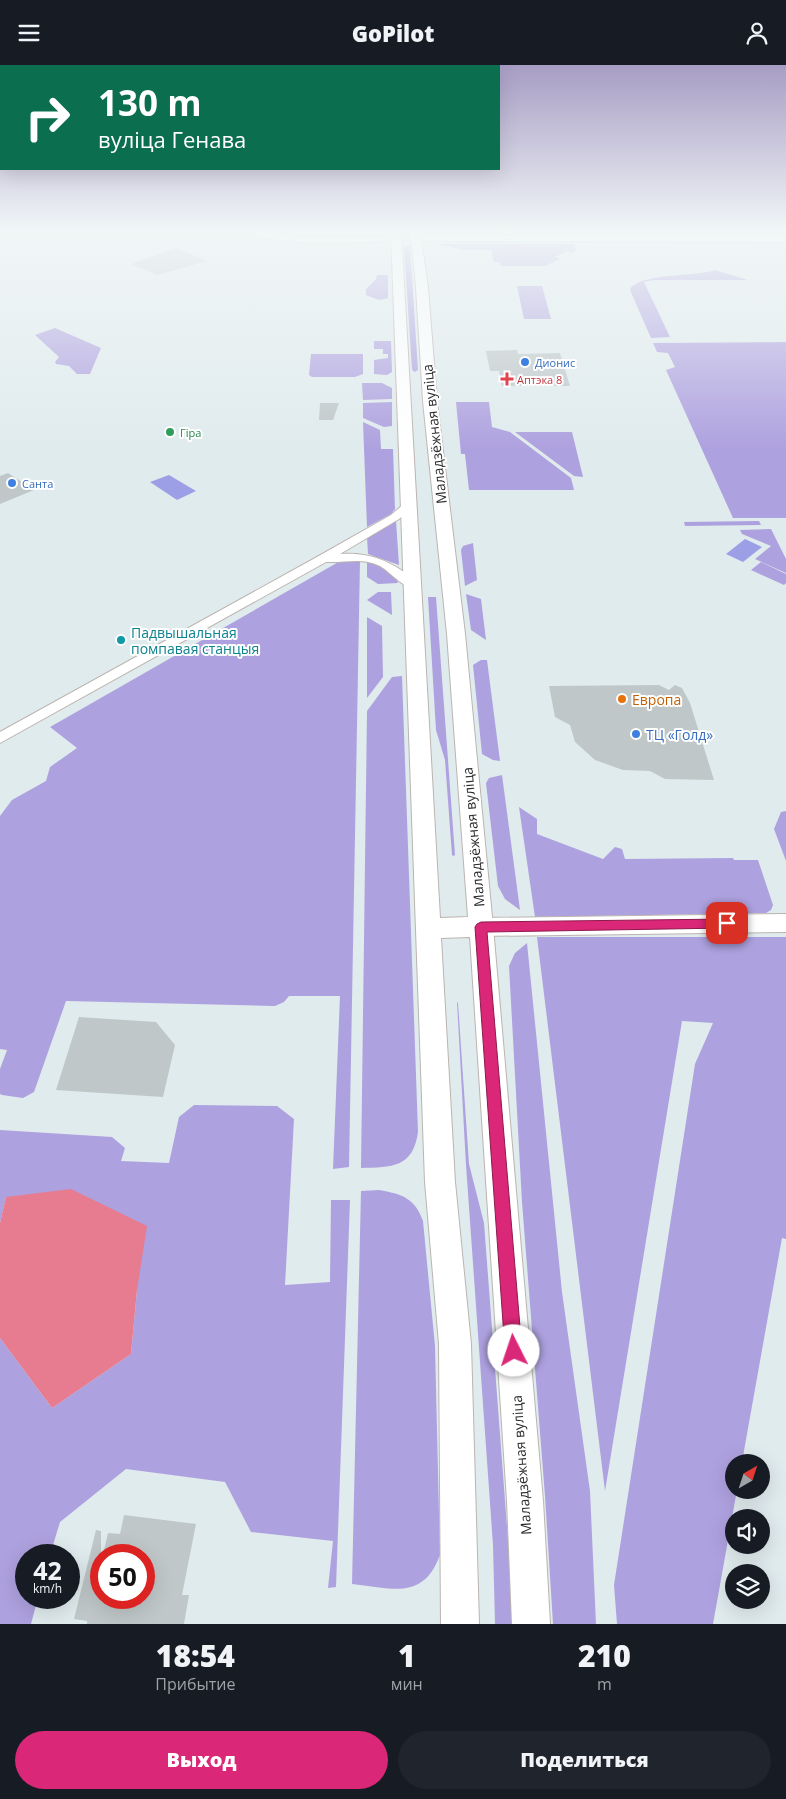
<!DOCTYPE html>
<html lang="ru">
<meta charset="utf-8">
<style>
:root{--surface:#171b24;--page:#20242c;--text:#f1f3f6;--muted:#9ea1a6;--accent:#db2777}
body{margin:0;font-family:"Open Sans",sans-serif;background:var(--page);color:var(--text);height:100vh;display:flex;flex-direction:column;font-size:19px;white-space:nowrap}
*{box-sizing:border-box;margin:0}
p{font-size:16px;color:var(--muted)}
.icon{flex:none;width:28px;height:28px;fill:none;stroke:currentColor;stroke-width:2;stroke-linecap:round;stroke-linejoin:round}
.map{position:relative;height:1559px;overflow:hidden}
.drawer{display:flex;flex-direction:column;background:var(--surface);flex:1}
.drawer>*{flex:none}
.banner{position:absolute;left:0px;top:0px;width:500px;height:105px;box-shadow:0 5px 20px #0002;background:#0b6e4f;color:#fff;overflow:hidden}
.needle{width:32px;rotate:39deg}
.fabs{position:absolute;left:725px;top:1389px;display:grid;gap:10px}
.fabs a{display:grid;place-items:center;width:45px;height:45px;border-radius:50%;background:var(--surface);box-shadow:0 5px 20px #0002;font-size:25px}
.speed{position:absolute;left:15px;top:1479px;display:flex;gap:10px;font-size:25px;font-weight:700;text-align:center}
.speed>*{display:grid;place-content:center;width:65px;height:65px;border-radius:50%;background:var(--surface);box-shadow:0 5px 20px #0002;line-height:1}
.speed small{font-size:12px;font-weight:400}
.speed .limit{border:8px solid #d22;background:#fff;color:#111}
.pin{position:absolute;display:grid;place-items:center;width:42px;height:42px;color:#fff;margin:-21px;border-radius:10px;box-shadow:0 2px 8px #0006}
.me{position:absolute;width:55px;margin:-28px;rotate:356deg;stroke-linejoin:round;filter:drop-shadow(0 0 4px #0008)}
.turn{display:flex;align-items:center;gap:18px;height:105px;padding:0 15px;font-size:22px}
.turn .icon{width:65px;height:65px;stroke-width:2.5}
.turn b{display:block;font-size:35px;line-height:42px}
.eta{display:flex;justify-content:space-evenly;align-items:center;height:85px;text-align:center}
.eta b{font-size:30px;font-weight:800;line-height:35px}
.cta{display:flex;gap:10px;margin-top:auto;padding:10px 15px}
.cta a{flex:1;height:58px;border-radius:30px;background:var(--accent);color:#fff;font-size:20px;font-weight:800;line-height:58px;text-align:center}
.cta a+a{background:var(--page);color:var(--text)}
header{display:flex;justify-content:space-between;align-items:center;height:65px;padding:0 15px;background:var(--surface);font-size:22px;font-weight:800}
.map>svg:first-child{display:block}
.green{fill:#aea1df}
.pitch{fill:#9d9fe6}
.water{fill:#e77b8f}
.building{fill:#bfc7c9}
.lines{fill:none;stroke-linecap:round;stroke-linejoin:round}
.minor-casing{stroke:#bcb4b0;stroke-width:2}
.tertiary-casing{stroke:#bcb4b0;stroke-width:2}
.secondary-casing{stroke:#bcb4b0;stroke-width:2}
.minor{fill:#fff;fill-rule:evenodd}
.tertiary{fill:#fff;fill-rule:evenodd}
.secondary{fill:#fff;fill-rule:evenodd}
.route{fill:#db2777;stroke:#8e194d}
.shop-dot{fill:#3f7fe0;stroke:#fff;stroke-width:2}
.health-dot{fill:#e0444e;stroke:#fff;stroke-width:2}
.leisure-dot{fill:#2e9e5b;stroke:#fff;stroke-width:2}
.culture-dot{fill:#0f9aa8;stroke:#fff;stroke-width:2}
.food-dot{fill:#e8710a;stroke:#fff;stroke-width:2}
.labels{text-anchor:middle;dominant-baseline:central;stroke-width:4;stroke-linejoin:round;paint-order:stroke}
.far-shop-label{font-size:11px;fill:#366cbe;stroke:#fff;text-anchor:start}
.far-health-label{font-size:11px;fill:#be3a42;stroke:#fff;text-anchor:start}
.far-leisure-label{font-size:11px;fill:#27864d;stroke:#fff;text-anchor:start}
.street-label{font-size:14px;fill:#2c2c2c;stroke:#fff}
.culture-label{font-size:14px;fill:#0d838f;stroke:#fff;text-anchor:start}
.food-label{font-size:14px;fill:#c56008;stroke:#fff;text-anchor:start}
.shop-label{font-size:14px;fill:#366cbe;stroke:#fff;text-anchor:start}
</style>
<header><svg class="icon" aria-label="menu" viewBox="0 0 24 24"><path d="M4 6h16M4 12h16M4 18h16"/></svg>GoPilot<svg class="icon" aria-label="person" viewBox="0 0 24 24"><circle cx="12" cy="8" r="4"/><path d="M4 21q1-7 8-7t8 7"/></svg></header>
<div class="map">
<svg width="786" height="1559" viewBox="0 0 786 1559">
<rect width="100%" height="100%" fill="#e0ebed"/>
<path class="green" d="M436,179h138l2,6 -4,3 -5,-2 -12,6 5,2 -15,7h-44l-1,-4h-6l-3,-12h-27z
M404,181h6l8,124 -3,2 -3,-2z
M715,205l33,10h-94l-10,2 26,55 -19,1 -21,-48 1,-3c16,-14 62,-10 84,-17z
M377,210h11v23l-9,2 -13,-5v-6l10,-10z
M517,221h25l9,33h-27z
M55,263l46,20 -11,26h-13l-8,-8 -13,-2 -1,-2 4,-5 -24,-22z
M374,276h17l1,31 -5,3 -13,-1v-14l14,-2v-4h-5v-5h-9z
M786,277v176h-53l-67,-148 9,-3 -7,-14 -11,-1 -4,-9z
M311,289h52v20l-8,3h-43l-3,-2z
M362,318h20l10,5v11l-29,1z
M392,337v24l-8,1 -21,-9v-15z
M456,337h33l3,25 18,5 61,46 3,12h-105l-4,-36h-4z
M363,357l17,8 1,19h12l2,60 -4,5 -24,13z
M515,367h57l11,45 -9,-1z
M396,456l3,44 -31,-11 -1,-17z
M759,456l2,4 -76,1 -1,-4z
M771,464l15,30v14l-31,-14 16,-13 -29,-12 -2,-4z
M473,478l4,37 -12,6 -4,-36 2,-4z
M342,495h18l-11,607 -16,2 7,-173h-51l-5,6 -9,4 -209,-5 -32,91 -11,6 -21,-3 -2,-1v-25l7,-19 -7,-1v-233l12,-16 34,-19 4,-14 27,-19 -27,-21z
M367,496c12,4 28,8 31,22l-20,1 -11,-7z
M761,497l25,12v9l-2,2 -33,-15z
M378,527h13l1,23 -25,-15z
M466,529l15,5 5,41 -15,-10z
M428,532h8l19,258 -2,1 -1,-1 -7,-95 -9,-30z
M367,552l15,9 1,51 -16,21z
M481,595h6l13,101 -7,-1 -11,-6 -9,-89z
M402,611l16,456c-5,36 -26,35 -57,36l6,-457 25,-34z
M502,710l18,135 -15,-11 -7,-13 -12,-103 3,-5z
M519,742l18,12v15l66,25 12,-12 7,2 3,10 108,-1 1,2h24l15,45 -2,5 -5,3 -231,4z
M786,746v50l-12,-32 7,-17z
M537,872h249v302l-4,-1 -40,224 -8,1v27h3l-24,134h-96l-3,-39 81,-521 18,-41 -31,-2 -77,470z
M527,878l35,349 28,199 6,133h-43l-8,-128 -23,-294 -13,-236 6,-13z
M457,937l1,1 11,161 15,59 24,317 4,84h-17l-2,-79 -27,-380z
M194,1040l83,1 17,13 -9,166 45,-3 1,-82h19l-14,387 -8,1 5,-47 -82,-9 -26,-50 -99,-13 -66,53 -10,33h-24v42l12,1 -7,26h-31v-286l52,70 79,-54 6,-64 -131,-93 -6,26v-93l112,7 13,11 -4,13 48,2 10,-46z
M379,1125c23,4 36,8 44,31l12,125 5,209c-17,46 -48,33 -88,29l9,-393z"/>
<path class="pitch" d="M169,410l27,16 -19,9 -27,-18z
M745,474l17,8 -19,15 -17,-8z"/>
<path class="water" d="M71,1124l76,37 -10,64 -6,64 -79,54 -52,-70v-115l6,-26z"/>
<path class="building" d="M176,183l31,13 -50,14 -26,-11z
M517,285l1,4 42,-1 10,33h-68l-3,-15h-9l-4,-20z
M320,338h19l-6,17h-14z
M8,408l26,17 -34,14v-28z
M659,620l10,5 6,-5 7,3 8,15 24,77 -49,-1 -15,-8 -27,-1 -28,-10 -20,-18 -5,-17 -15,-8 -6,-31z
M79,952l77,5 19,23 -12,52 -107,-7z
M124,1450l72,9 -14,71h7l-5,29h-97v-3l-13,-2 22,-89 5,1v66h43v-42h-41l5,-22 12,1z"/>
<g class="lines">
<defs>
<path id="minor" d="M243,165l57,7h96l4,2 -4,2c-36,1 -125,7 -153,-11z
M409,437l6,3 -16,14 -59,35c31,-2 53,8 76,27l2,3 -2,3c-12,3 -25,-15 -36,-21 -18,-9 -35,-3 -54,-4l-326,181v-11l317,-175 74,-42 14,-12z"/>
<path id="tertiary" d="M415,171h371v6l-374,-1v-4z
M786,849v18l-305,4 -8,-3 -3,-6 3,-6 8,-3z"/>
<path id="secondary" d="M391,165h10l39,688 28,-1 -21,-283 -24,-233 -7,-113 -4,-43 -4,-15h10l4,15 6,43 9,113 28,233 28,293 50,574 7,123h-38l-5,-123 -37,-564 -29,1 14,244 16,162 8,280h-38l-2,-280 -14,-162z"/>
</defs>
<use href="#minor" class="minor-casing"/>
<use href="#tertiary" class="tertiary-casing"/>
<use href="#secondary" class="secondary-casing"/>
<use href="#minor" class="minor"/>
<use href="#tertiary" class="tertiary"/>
<use href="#secondary" class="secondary"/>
</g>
<linearGradient id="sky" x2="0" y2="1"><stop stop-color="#a79dc4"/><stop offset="0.43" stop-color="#f1f6f7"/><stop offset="1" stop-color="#f1f6f7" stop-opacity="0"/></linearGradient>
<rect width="786" height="384" fill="url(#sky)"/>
<path class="route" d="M727,854l4,1 2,3 -2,4 -4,1 -240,4 35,419 -3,6 -5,2 -6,-2 -3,-6 -30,-424 2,-3 4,-2z"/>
<g class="shop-dot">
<circle cx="525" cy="297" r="5"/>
<circle cx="12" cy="418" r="5"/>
<circle cx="636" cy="669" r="5"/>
</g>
<path class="health-dot" d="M504.5 306.5h5v5h5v5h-5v5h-5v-5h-5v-5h5z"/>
<circle class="leisure-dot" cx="170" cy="367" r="5"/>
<circle class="culture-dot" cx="121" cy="575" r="5"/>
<circle class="food-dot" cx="622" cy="634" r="5"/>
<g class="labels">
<g class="far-shop-label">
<text x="535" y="297">Дионис</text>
<text x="22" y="418">Санта</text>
</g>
<g class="far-health-label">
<text x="517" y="314">Аптэка 8</text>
</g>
<g class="far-leisure-label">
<text x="180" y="367">Гіра</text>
</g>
<g class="street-label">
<text transform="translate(434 369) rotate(-96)">Маладзёжная вуліца</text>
<text transform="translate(473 772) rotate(-95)">Маладзёжная вуліца</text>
<text transform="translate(521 1400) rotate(-94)">Маладзёжная вуліца</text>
</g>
<g class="culture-label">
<text x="131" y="567">Падвышальная<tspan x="131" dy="16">помпавая станцыя</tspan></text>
</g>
<g class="food-label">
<text x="632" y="634">Европа</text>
</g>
<g class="shop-label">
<text x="646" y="669">ТЦ «Голд»</text>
</g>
</g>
</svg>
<div class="fabs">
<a><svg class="needle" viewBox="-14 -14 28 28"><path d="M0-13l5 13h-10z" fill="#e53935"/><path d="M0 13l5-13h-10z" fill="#9ea1a6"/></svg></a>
<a><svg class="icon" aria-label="sound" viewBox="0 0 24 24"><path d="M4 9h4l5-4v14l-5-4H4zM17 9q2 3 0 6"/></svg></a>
<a><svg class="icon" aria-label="layers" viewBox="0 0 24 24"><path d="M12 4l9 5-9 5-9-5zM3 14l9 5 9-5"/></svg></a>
</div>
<div class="speed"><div>42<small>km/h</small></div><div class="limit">50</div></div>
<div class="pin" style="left:727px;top:858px;background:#d93025"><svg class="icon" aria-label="arrive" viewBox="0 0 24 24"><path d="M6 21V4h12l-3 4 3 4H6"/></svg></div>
<svg class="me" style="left:514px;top:1286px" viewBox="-20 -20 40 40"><circle r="19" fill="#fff"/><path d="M0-13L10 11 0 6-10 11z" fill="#db2777"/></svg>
<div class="banner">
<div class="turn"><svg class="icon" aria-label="right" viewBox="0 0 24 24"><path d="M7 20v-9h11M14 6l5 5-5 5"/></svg><div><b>130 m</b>вуліца Генава</div></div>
</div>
</div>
<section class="drawer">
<div class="eta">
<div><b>18:54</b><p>Прибытие</p></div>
<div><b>1</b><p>мин</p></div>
<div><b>210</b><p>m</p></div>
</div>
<div class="cta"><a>Выход</a><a>Поделиться</a></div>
</section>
